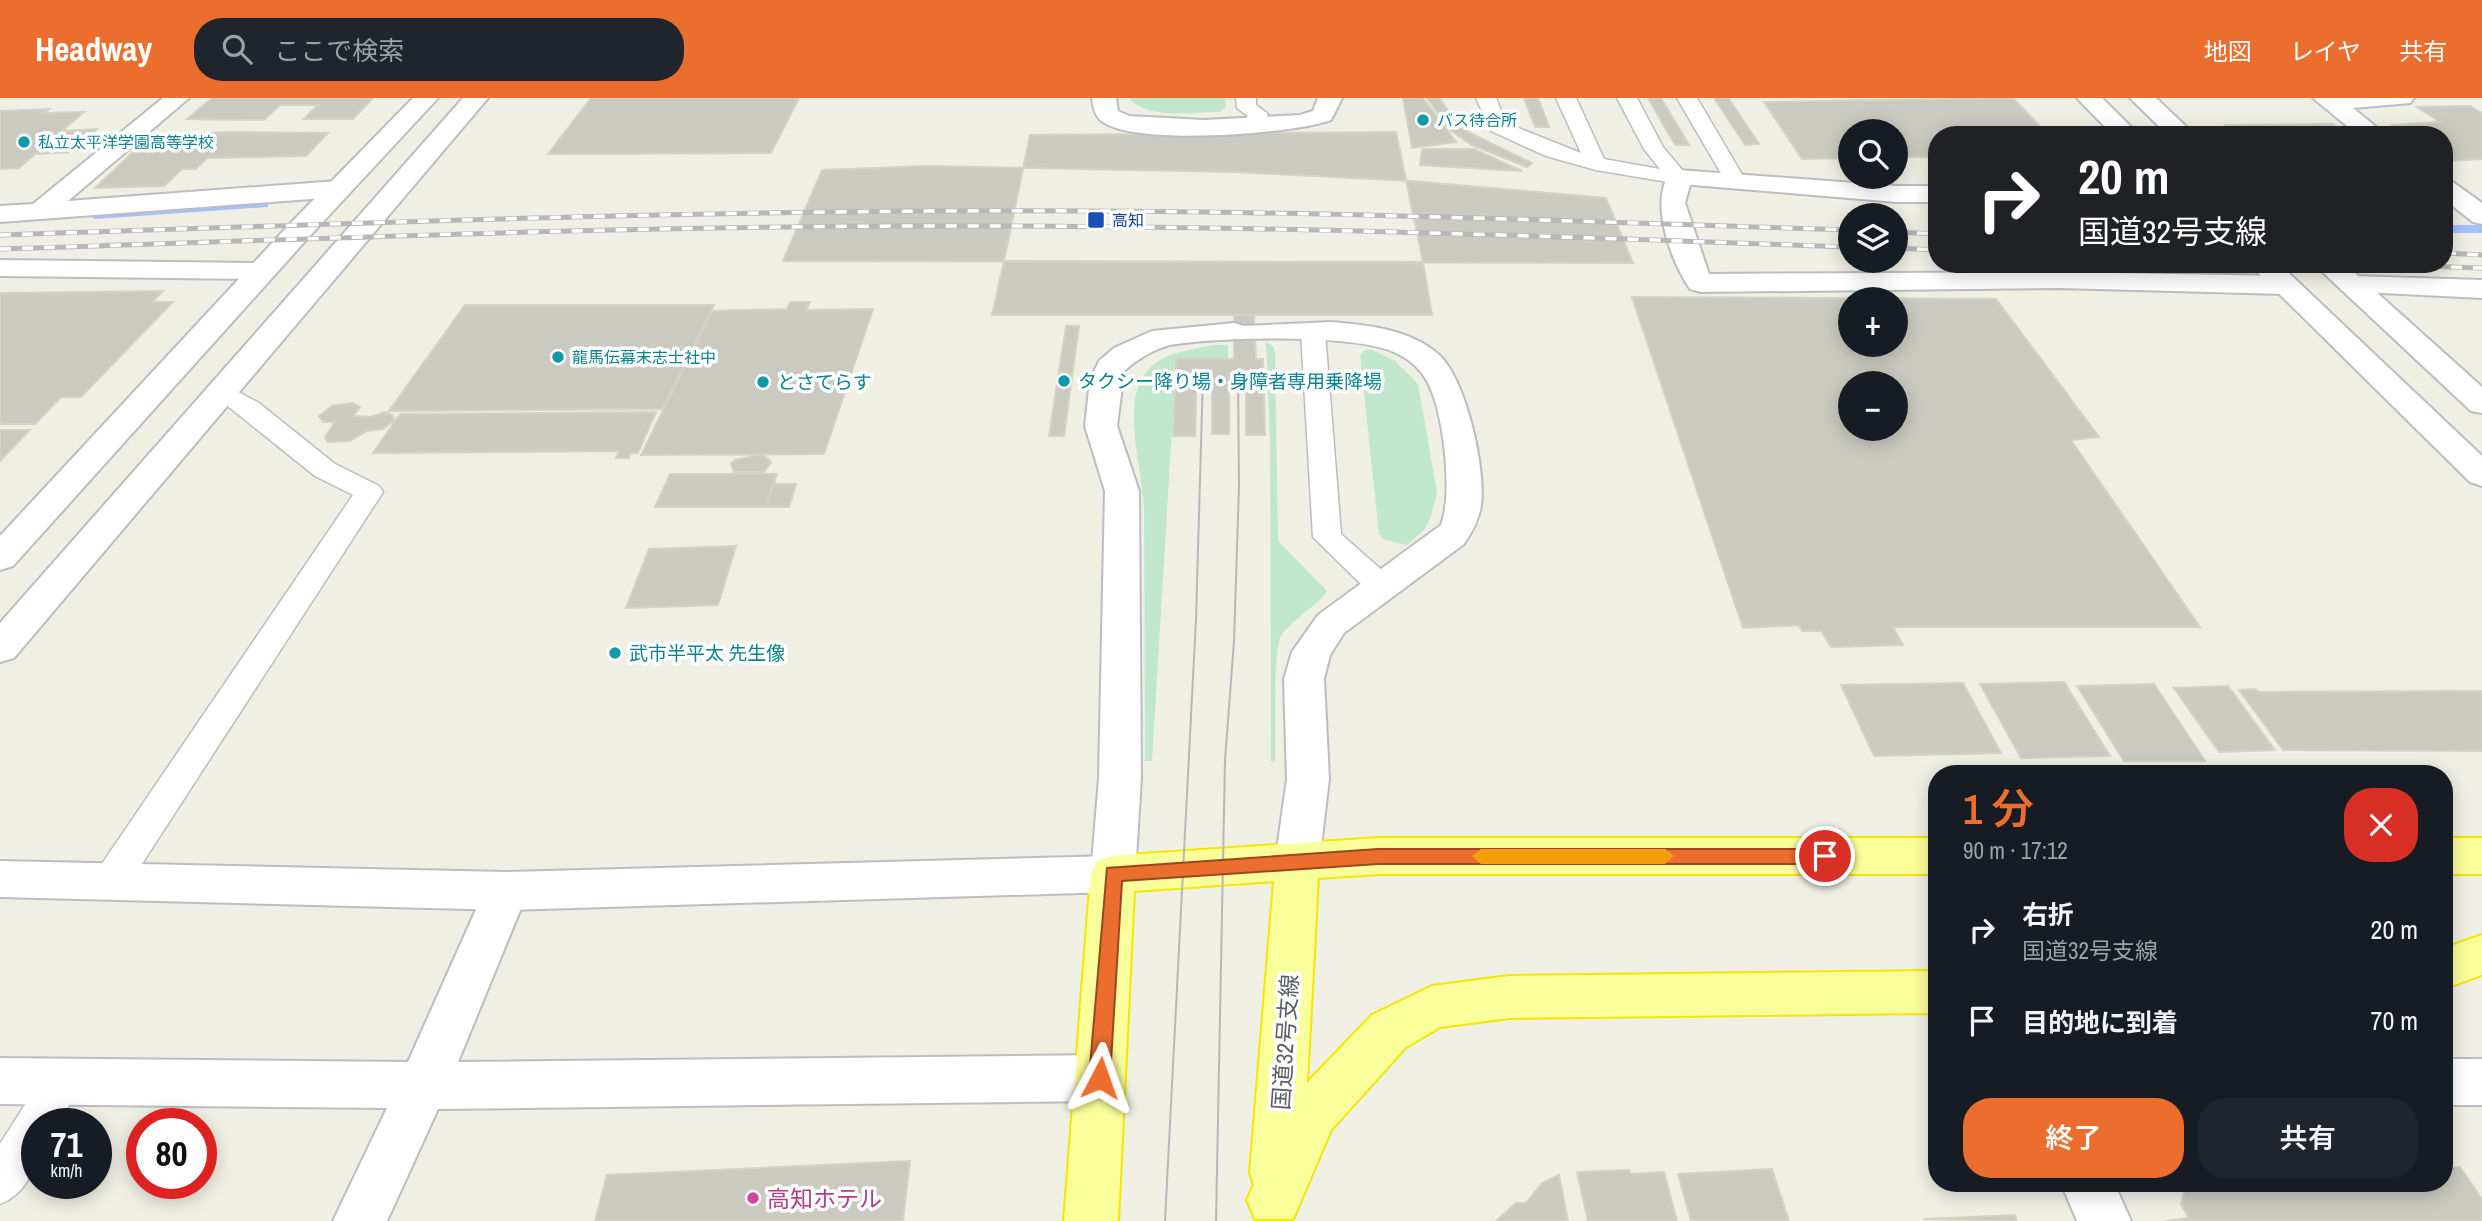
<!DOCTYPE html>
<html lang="ja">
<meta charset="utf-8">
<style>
:root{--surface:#171b24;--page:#20242c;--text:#f1f3f6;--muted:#9ea1a6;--accent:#eb6e2e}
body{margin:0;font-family:"Archivo Narrow","Noto Sans JP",sans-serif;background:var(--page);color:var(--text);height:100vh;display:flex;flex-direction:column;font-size:26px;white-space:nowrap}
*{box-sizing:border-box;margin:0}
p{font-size:23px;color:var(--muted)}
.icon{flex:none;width:38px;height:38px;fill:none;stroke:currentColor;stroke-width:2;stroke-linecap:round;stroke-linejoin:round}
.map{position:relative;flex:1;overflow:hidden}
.drawer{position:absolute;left:1928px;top:667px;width:525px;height:427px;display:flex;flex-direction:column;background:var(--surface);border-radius:28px;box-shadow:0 4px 18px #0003}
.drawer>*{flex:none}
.top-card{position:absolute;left:1928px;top:28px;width:525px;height:147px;border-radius:28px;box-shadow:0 4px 18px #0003;background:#202124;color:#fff;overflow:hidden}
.tools{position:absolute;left:1838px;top:21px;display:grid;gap:14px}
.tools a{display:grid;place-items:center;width:70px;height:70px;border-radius:50%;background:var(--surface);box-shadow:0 4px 18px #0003;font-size:35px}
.speed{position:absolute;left:21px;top:1010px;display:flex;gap:14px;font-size:35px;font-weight:700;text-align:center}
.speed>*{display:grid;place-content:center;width:91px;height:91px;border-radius:50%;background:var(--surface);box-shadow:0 4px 18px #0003;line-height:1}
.speed small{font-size:18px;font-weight:400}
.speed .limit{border:10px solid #d22;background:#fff;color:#111}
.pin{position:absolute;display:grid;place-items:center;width:60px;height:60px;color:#fff;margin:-30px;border:4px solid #fff;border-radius:50%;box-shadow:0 2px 7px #0007}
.me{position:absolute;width:77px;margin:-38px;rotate:4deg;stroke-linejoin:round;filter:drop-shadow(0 0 5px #0008)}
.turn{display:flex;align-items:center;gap:24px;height:147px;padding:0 35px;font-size:32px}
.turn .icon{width:91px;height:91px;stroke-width:2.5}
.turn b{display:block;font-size:49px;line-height:60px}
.round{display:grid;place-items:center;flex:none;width:74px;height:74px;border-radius:28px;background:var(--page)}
.overview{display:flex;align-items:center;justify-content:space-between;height:119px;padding:0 35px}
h1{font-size:42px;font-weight:600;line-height:52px;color:var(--accent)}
.cta{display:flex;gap:14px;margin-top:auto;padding:14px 35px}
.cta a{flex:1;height:80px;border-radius:28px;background:var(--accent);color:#fff;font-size:28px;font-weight:600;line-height:80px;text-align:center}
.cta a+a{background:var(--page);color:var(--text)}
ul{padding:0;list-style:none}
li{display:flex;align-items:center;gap:21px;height:91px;padding:0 35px}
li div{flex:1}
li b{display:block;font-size:26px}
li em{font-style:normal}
header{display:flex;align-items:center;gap:42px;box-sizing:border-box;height:98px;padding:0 35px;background:var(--accent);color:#fff}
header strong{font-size:33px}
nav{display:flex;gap:38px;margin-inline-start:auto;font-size:24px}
.search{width:490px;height:63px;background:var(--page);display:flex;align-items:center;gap:18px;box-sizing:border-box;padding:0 24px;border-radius:28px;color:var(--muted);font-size:26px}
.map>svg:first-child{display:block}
.green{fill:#c0e7cb}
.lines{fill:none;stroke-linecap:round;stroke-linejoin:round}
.stream{fill:#a4c0ff;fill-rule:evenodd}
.building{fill:#cacac0;stroke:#d4d3c2;stroke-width:2;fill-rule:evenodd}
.service-casing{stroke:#bcbcc3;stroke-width:3}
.minor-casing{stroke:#bcbcc3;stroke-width:4}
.tertiary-casing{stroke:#bcbcc3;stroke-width:4}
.trunk-casing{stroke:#f3e700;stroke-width:4}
.service{fill:#fff;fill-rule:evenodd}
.minor{fill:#fff;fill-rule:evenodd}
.tertiary{fill:#fff;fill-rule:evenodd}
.trunk{fill:#fafe9a;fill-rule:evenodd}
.tram{stroke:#b7b7b8;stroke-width:2}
.rail-casing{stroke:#b7b7b8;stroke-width:5}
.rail{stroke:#fff;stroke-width:3.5;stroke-dasharray:11;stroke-linecap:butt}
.route{fill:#eb6e2e;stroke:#99481e;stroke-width:2}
.slow{fill:#f59e0b}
.culture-dot{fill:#0f9aa8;stroke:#fff;stroke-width:2.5}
.transit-dot{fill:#1a4fb4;stroke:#fff;stroke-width:2.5}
.hotel-dot{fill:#d1479c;stroke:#fff;stroke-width:2.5}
.labels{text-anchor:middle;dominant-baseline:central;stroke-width:7;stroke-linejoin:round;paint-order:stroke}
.far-culture-label{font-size:16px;fill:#0d838f;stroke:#fff;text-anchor:start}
.far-transit-label{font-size:16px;fill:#164399;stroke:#fff;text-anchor:start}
.culture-label{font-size:19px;fill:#0d838f;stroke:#fff;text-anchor:start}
.near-street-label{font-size:23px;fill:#5c5e65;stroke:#fff}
.near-hotel-label{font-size:23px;fill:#b23c85;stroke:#fff;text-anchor:start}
</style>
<header>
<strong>Headway</strong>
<div class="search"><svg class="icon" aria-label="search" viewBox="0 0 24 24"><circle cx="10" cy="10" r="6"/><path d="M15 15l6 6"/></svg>ここで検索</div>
<nav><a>地図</a><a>レイヤ</a><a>共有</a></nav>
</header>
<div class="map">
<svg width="2482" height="1123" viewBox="0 0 2482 1123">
<rect width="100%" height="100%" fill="#efefe4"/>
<path class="green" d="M1129,0h96l1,9 -6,5c-27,0 -72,8 -91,-14z
M1266,244l8,5 1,8 3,186 49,50c-7,13 -35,28 -46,45 -8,11 -5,105 -6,125l-4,1 -1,-322z
M1228,247v15l-52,1 -24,400h-7l-1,-252c-2,-55 -39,-143 41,-158 15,-3 27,-7 43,-6z
M1365,252h7l23,11 23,23 19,108 -6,25 -7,13 -17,15 -22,-5 -6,-6 -19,-179z"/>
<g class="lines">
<path class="stream" d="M263,102l5,1v6l-173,12 -7,-4 7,-4z
M2445,127h37v8h-37z"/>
</g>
<path class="building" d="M212,0h161l-20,21h-49l14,-14h-38l-16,15 -77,-1z
M591,0h208l-28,55 -223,1z
M1403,0h20l33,44 -44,6z
M1427,0h12l23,31 70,34 -5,4 -55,-22 -22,-15z
M1524,0h14l11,29h-14z
M1648,0h13l28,47h-14z
M1714,0h14l31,46 -14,1z
M2013,0l35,37h-111v22h-42v-26h-45v27l-48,1 -38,-57z
M2470,8l12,7v46l-35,2 -2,-2v-24h-38l-15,-10 48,-3 -23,-15z
M49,11l-5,4 40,-1 -65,56 -19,1v-58z
M2333,26l13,11h-110l-11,-10z
M97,31l-25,23 -37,2 27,-23z
M232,34l96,1 -22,23 -99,2 -11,11h-14l-18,17 -69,2 57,-54z
M1396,34l27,130 -419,-1 26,-126z
M1422,51h52l48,22 -102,-6z
M926,68l308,6 177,9 195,17 27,65 -850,-2 39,-91z
M1004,163l419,1 9,53h-440z
M163,193l-11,11h21l-92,95h-20l-26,27h-35v-131z
M1632,199l364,2 103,138 -28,3 129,187h-307l10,18 -72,2 -10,-16h-19l-3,-6 -56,3zM1850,201h45v46h-45zM1850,285h45v46h-45z
M790,204h20l-4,8 67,-1 -49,145 -183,1 71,-144 75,-2z
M465,207h249l-52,104 -273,2z
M1234,217h20l2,44h7l2,76h-19v-62h-17v61h-17v-61h-15l-2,63h-22l3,-77h58z
M1066,228h13l-15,110h-15z
M352,305l8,4 -7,9 18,1 14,-5 9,4 -1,5 -10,8 -16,2 -17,10 -22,1 -3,-5 10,-15h-12l-4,-6 13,-10z
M656,314l-18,41h-7l-2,5h-13l3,-7 -246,2 27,-39z
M0,332h30l-30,31z
M757,357l8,1 6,6 -7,10h-30l-3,-8 4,-4z
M670,376h107l-11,33h-111z
M773,386h23l-7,23h-23z
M736,448l-18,59 -92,3 23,-59z
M2064,584l46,74 -89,2 -41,-74z
M1963,585l38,70 -127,3 -33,-71z
M2154,586l51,77h-81l-47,-75z
M2228,588l47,64 -56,2 -45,-64z
M2255,591l3,3 224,-1v60l-199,-1 -44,-60z
M910,1063l-7,60h-308l12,-46z
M2460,1069l22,32v22h-317l24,-3 -8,-14 5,-21h259v-15z
M1772,1071l17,52h-98l-13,-47z
M1629,1072l2,4 33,-2 13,49h-89l-11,-49z
M1559,1077l9,46h-72l20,-18h10l16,-20z
M2015,1117l2,6 -94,-2z"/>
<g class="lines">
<defs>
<path id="service" d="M1236,0h20v7l12,9 -4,11 -14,6 -7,-2 -3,-4 8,-9 -11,-8z
M1476,0h20l10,25 75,30 -25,-55h20l28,61 56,10 -16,-20 -27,-51h20l26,49 26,31 -10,6 -83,-14 -50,-14 -55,-25z
M1677,0h20l50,85 -4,4h-14z
M1313,227l9,2 3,5 16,202 52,46 4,7 -4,7 -11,3 -11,-3 -58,-57 -12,-205 3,-5z
M222,285l37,20 76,61 44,22 4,6 -260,401 -13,4 -13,-4 -5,-11 5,-11 256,-376 -38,-19 -106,-85 4,-5z
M62,964l14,6 6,13 -23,43h-22c0,32 -2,66 -37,80v-60l48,-76z"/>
<path id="minor" d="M163,0h26l-121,103 270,-20 9,3 4,5 -4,5 -9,3 -338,25v-16l33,-2z
M1092,0h24l2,13 11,5 75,4 96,-5 13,-4 5,-13h24l-11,22c-38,14 -195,26 -228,2 -8,-5 -10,-15 -11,-24z
M2313,0h101l-4,5 -57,5 33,27h-28z
M1679,72l9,3 4,5 -7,25 24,71 351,-2 224,4 10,3 4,6 -4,6 -10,3 -224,-6 -360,4 -10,-3c-19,-28 -41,-87 -20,-116z
M2445,82l9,3 28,20v21l-9,-2 -28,-22z
M0,162l262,3 10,2 4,6 -4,6 -10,2 -262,-3z
M2352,178l130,4v18l-140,-7 -4,-6 4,-6z
M1331,224c36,3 78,7 107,32 28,24 48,115 43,151 -2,15 -9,27 -17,39l-120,89 -14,22 -6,24 5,100 -10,84 -6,13 -16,5 -16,-5 -6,-13 12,-84 -3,-100 8,-27 26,-37 123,-90c12,-32 3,-111 -13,-142 -6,-12 -17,-23 -30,-29 -38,-21 -183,-17 -228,-9 -16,4 -34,15 -46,26l-7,55 22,65 2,287 -6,96 -6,13 -16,5 -16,-5 -6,-13 8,-96 6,-287 -20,-65 5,-46 9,-19 15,-13 38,-17 82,-8 10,3z
M506,774l16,6 6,13 -70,171 642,-7 18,7 7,16 -7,16 -18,7 -662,8 -51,112h-54l54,-113 -387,-4v-46l408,4 82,-184z
M2445,961h37v46h-37z
M2061,1085h53l17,38h-54z"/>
<path id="tertiary" d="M413,0h25l-131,141 -294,327 -13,4v-34l287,-309z
M463,0h25l-474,560 -14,4v-39z
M2077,0h25l37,37h-26z
M2130,0h26l39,37h-27z
M1679,72l217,16h41v16h-41l-226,-19 -4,-5 4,-5z
M2249,166h30l203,192v30l-12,-4z
M2314,166h31l137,123v26l-11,-2z
M1113,758l16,5 6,13 -6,13 -16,5 -607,18 -506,-13v-36l506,11z"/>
<path id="trunk" d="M1378,740h559v36h-559l-60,4 -11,205 65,-68 60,-29 77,-10 428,-5v42l-428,5 -69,9 -34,20 -75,83 -38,89h-38l-8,-19 7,-16 -4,-11 24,-292 -140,10 -16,330h-54l27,-347 6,-13 16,-5z
M2445,740h37v36h-37z
M2482,837v40l-37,13v-40z"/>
</defs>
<use href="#service" class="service-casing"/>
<use href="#minor" class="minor-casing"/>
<use href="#tertiary" class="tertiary-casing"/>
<use href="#trunk" class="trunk-casing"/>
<use href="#service" class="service"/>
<use href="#minor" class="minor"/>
<use href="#tertiary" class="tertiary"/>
<use href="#trunk" class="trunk"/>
<path class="tram" d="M1165,1123l31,-602 7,-244
M1216,1123l9,-461 9,-119 5,-155 -1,-110"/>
<defs>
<path id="rail" d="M1895,134l42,2
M0,137c362,-12 725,-26 1088,-24 254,1 508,11 762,19
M1895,150l42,2
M0,151c313,-10 626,-23 939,-23 304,-1 607,10 911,21
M2445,155l37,2
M2363,166l119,4"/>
</defs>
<use href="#rail" class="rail-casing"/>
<use href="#rail" class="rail"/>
</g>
<path class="route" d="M1378,751h447l9,7 -9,8h-447l-256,17 -12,197 -3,6 -7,3 -8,-3 -3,-6 18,-210z"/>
<path class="slow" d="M1481,751h184l9,7 -9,8h-184l-9,-8z"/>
<g class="culture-dot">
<circle cx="1423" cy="22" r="7"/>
<circle cx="24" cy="44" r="7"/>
<circle cx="558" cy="259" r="7"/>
<circle cx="1064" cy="283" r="7"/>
<circle cx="763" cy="284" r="7"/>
<circle cx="615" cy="555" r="7"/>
</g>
<rect class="transit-dot" x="1087" y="113" width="18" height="18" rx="3.5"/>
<circle class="hotel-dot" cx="753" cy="1100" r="7"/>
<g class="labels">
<g class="far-culture-label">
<text x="1437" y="22">バス待合所</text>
<text x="38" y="44">私立太平洋学園高等学校</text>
<text x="572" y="259">龍馬伝幕末志士社中</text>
</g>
<g class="far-transit-label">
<text x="1112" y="122">高知</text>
</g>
<g class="culture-label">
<text x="1078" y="283">タクシー降り場・身障者専用乗降場</text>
<text x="777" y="284">とさてらす</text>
<text x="629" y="555">武市半平太 先生像</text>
</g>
<g class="near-street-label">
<text transform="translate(1285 944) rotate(-86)">国道32号支線</text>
</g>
<g class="near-hotel-label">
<text x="767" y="1100">高知ホテル</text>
</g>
</g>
</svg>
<div class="tools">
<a><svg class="icon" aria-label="search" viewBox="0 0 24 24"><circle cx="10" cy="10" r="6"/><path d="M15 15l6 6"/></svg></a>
<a><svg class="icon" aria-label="layers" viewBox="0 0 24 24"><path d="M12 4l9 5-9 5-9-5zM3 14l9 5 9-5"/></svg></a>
<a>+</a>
<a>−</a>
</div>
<div class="speed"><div>71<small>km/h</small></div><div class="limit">80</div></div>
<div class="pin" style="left:1825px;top:758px;background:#d93025"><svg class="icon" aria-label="arrive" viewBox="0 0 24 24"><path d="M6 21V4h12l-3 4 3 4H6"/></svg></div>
<svg class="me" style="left:1100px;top:980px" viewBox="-20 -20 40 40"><path d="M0-17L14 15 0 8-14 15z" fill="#eb6e2e" stroke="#fff" stroke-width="4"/></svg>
<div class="top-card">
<div class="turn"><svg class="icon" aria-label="right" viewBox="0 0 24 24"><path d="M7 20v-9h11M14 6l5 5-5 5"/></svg><div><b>20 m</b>国道32号支線</div></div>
</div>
<section class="drawer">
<div class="overview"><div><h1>1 分</h1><p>90 m · 17:12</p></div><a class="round" style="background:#d93025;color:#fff"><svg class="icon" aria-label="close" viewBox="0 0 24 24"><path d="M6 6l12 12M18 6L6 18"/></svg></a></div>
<ul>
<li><svg class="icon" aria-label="right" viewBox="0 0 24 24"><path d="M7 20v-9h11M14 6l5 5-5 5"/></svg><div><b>右折</b><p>国道32号支線</p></div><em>20 m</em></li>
<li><svg class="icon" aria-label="arrive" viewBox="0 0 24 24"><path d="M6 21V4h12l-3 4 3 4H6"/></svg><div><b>目的地に到着</b></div><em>70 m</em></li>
</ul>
<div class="cta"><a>終了</a><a>共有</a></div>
</section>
</div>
